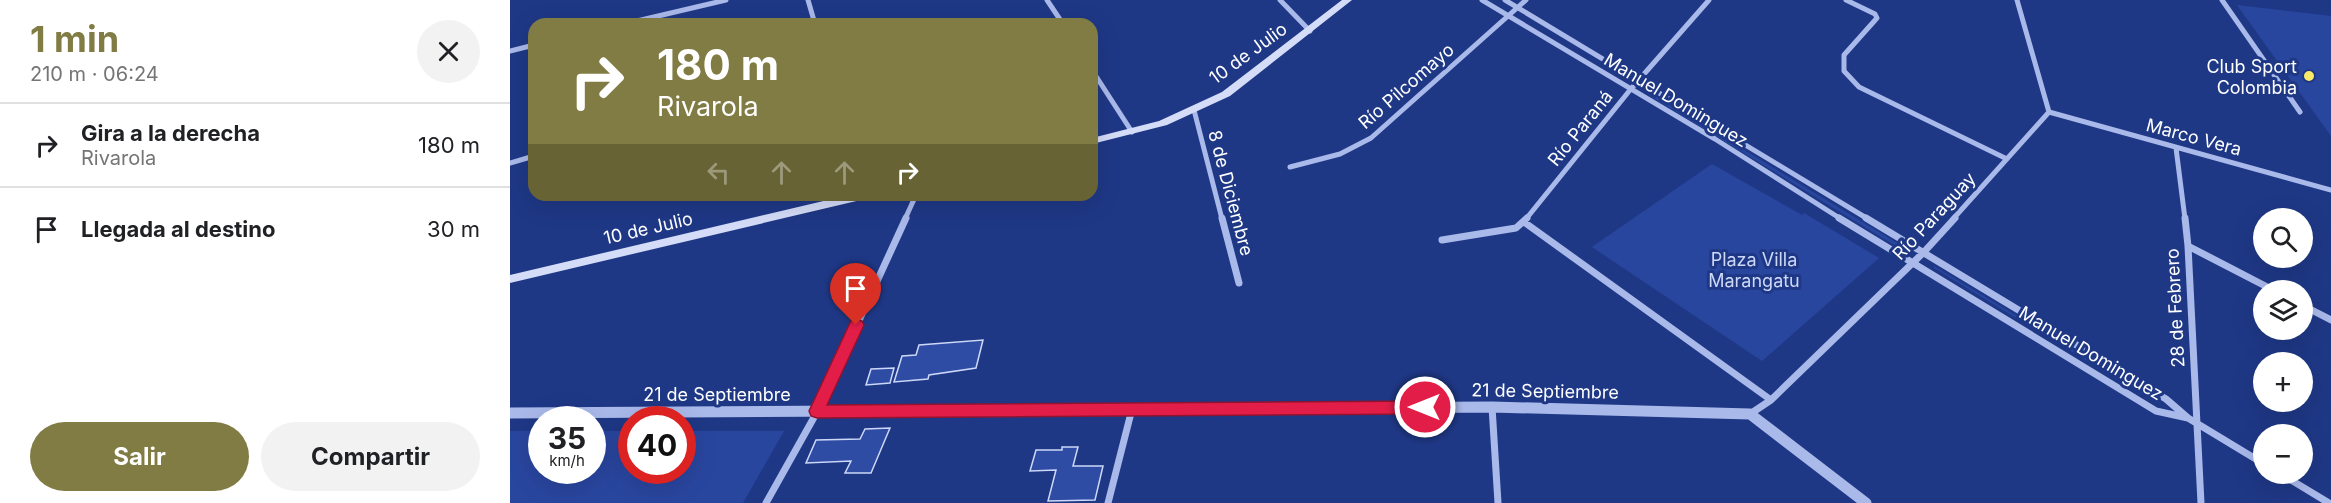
<!DOCTYPE html>
<html lang="es">
<meta charset="utf-8">
<style>
:root{--surface:#fff;--page:#f2f2f2;--text:#202124;--muted:#757577;--line:#e0e0e0;--accent:#817c43}
body{margin:0;font-family:Inter,sans-serif;background:var(--page);color:var(--text);height:100vh;display:flex;flex-direction:column;font-size:22px;white-space:nowrap}
*{box-sizing:border-box;margin:0}
p{font-size:20px;color:var(--muted)}
.icon{flex:none;width:33px;height:33px;fill:none;stroke:currentColor;stroke-width:2;stroke-linecap:round;stroke-linejoin:round}
.map{position:relative;flex:1;overflow:hidden}
.sheet{display:flex;flex-direction:column;background:var(--surface);width:510px}
.sheet>*{flex:none}
.top-card{position:absolute;left:18px;top:18px;width:570px;height:183px;border-radius:18px;box-shadow:0 6px 24px #0002;background:#817c43;color:#fff;overflow:hidden}
.tools{position:absolute;left:1743px;top:208px;display:grid;gap:12px}
.tools a{display:grid;place-items:center;width:60px;height:60px;border-radius:50%;background:var(--surface);box-shadow:0 6px 24px #0002;font-size:30px}
.speed{position:absolute;left:18px;top:406px;display:flex;gap:12px;font-size:30px;font-weight:700;text-align:center}
.speed>*{display:grid;place-content:center;width:78px;height:78px;border-radius:50%;background:var(--surface);box-shadow:0 6px 24px #0002;line-height:1}
.speed small{font-size:15px;font-weight:400}
.speed .limit{border:9px solid #d22;background:#fff;color:#111}
.pin{position:absolute;display:grid;place-items:center;width:51px;height:51px;color:#fff;margin:-62px -26px;border-radius:50% 50% 50% 0;rotate:-45deg;box-shadow:0 0 6px #0007}
.pin .icon{rotate:45deg}
.me{position:absolute;width:66px;margin:-33px;rotate:270deg;stroke-linejoin:round;filter:drop-shadow(0 0 4px #0008)}
.turn{display:flex;align-items:center;gap:21px;height:126px;padding:0 30px;font-size:27px}
.turn .icon{width:78px;height:78px;stroke-width:2.5}
.turn b{display:block;font-size:42px;line-height:51px}
.lanes{display:flex;align-items:center;height:57px;padding:0 30px;background:#0003;justify-content:center;gap:30px;direction:ltr}
.lanes .off{opacity:.35}
.round{display:grid;place-items:center;flex:none;width:63px;height:63px;border-radius:32px;background:var(--page)}
.summary{display:flex;align-items:center;justify-content:space-between;height:102px;padding:0 30px}
h1{font-size:36px;font-weight:700;line-height:45px;color:var(--accent)}
.button{display:flex;gap:12px;margin-top:auto;padding:12px 30px}
.button a{flex:1;height:69px;border-radius:36px;background:var(--accent);color:#fff;font-size:24px;font-weight:700;line-height:69px;text-align:center}
.button a+a{background:var(--page);color:var(--text)}
ul{padding:0;list-style:none}
li{display:flex;align-items:center;gap:18px;height:84px;padding:0 30px;border-top:2px solid var(--line)}
li div{flex:1}
li b{display:block;font-size:22px}
li em{font-style:normal}
main{display:flex;flex:1;min-height:0}
.map>svg:first-child{display:block}
.green{fill:#29469f}
.building{fill:#2f4ca4;stroke:#cdd8f8;stroke-width:1.5}
.lines{fill:none;stroke-linecap:round;stroke-linejoin:round}
.minor-far1{stroke:#a9b9ea;stroke-width:5}
.minor{stroke:#a9b9ea;stroke-width:7}
.tertiary{stroke:#a9b9ea;stroke-width:11}
.secondary{fill:#d4dcf8;fill-rule:evenodd}
.route{fill:#e11d48;stroke:#92132f;stroke-width:1.5}
.poi-dot{fill:#f8eb69;stroke:#1f3886;stroke-width:2}
.labels{text-anchor:middle;dominant-baseline:central;stroke-width:6;stroke-linejoin:round;paint-order:stroke}
.street-label{font-size:18px;fill:#fff;stroke:#1f3886}
.poi-label{font-size:18px;fill:#fff;stroke:#1f3886;text-anchor:end}
.park-label{font-size:18px;fill:#cdd8f8;stroke:#1f3886}
</style>
<main>
<section class="sheet">
<div class="summary"><div><h1>1 min</h1><p>210 m · 06:24</p></div><a class="round"><svg class="icon" aria-label="close" viewBox="0 0 24 24"><path d="M6 6l12 12M18 6L6 18"/></svg></a></div>
<ul>
<li><svg class="icon" aria-label="right" viewBox="0 0 24 24"><path d="M7 20v-9h11M14 6l5 5-5 5"/></svg><div><b>Gira a la derecha</b><p>Rivarola</p></div><em>180 m</em></li>
<li><svg class="icon" aria-label="arrive" viewBox="0 0 24 24"><path d="M6 21V4h12l-3 4 3 4H6"/></svg><div><b>Llegada al destino</b></div><em>30 m</em></li>
</ul>
<div class="button"><a>Salir</a><a>Compartir</a></div>
</section>
<div class="map">
<svg width="1821" height="503" viewBox="0 0 1821 503">
<rect width="100%" height="100%" fill="#1f3886"/>
<path class="green" d="M1727,5l94,11v120z
M1142,94l245,149v1l-3,1 -245,-150z
M1202,164l90,51 2,-2 75,45 -117,103 -170,-114z
M1424,266l224,135 2,2h-4l-222,-135z
M0,431h31l1,40h50l1,-40h38l1,40h50l1,-40h101l-41,72h-233z"/>
<path class="building" d="M473,340l-7,28 -47,7 -1,4 -34,3 8,-26 14,-1 3,-10z
M384,368l-4,15 -24,2 5,-16z
M380,428l-19,45h-26l6,-12 -45,2 10,-23 44,-1 5,-10z
M552,447h16l-5,19h30l-8,34 -47,1 8,-31 -26,1 6,-21h26z"/>
<g class="lines">
<path class="minor-far1" d="M298,0l7,24
M537,0l16,24
M770,0l30,31
M972,0l233,139 126,80
M995,0l363,219
M1336,0l29,14 2,4 -33,37v16l15,16 148,72
M1507,0l32,112
M1712,0l78,112
M114,24l102,-24
M0,51l24,-6
M582,70l40,62
M684,110l28,109
M1539,112l282,78
M1666,148l9,71
M0,163l24,-7
M780,167l50,-13 31,-16 155,-138
M395,219l11,-24
M1016,219l104,-129 79,-90
M1443,219l96,-107"/>
<path class="minor" d="M712,218l17,65
M1329,218l317,193 32,7
M1356,218l300,181 22,19 76,46
M1675,218l3,28 13,257
M1014,222l247,178
M932,240l74,-12 11,-10
M1678,246l87,45
M1792,305l29,15
M982,407l6,96
M1240,414l21,-14 153,-148 31,-34
M1771,474l48,29
M256,503l51,-91 89,-194
M598,503l24,-94"/>
<path class="tertiary" d="M0,413l982,-6 258,7 116,89"/>
<path class="secondary" d="M832,0h10l-122,96 -63,29 -75,19v-6l67,-17 63,-29z
M339,195h22l-6,4 -355,84v-8z"/>
</g>
<path class="route" d="M346,319l6,2 2,4 -37,80 598,-4 5,2 2,4 -2,5 -5,2 -608,4 -6,-2 -2,-5 40,-86 2,-4z"/>
<circle class="poi-dot" cx="1799" cy="76" r="6"/>
<g class="labels">
<g class="street-label">
<text transform="translate(738 53) rotate(-36)">10 de Julio</text>
<text transform="translate(896 86) rotate(-41)">Río Pilcomayo</text>
<text transform="translate(1166 100) rotate(31)">Manuel Dominguez</text>
<text transform="translate(1070 128) rotate(-51)">Río Paraná</text>
<text transform="translate(1684 137) rotate(15)">Marco Vera</text>
<text transform="translate(721 193) rotate(75)">8 de Diciembre</text>
<text transform="translate(1424 216) rotate(-47)">Río Paraguay</text>
<text transform="translate(138 228) rotate(-13)">10 de Julio</text>
<text transform="translate(1665 308) rotate(-93)">28 de Febrero</text>
<text transform="translate(1581 353) rotate(31)">Manuel Dominguez</text>
<text transform="translate(1035 391) rotate(1)">21 de Septiembre</text>
<text x="207" y="394">21 de Septiembre</text>
</g>
<g class="poi-label">
<text x="1787" y="66">Club Sport<tspan x="1787" dy="21">Colombia</tspan></text>
</g>
<g class="park-label">
<text x="1244" y="259">Plaza Villa<tspan x="1244" dy="21">Marangatu</tspan></text>
</g>
</g>
</svg>
<div class="tools">
<a><svg class="icon" aria-label="search" viewBox="0 0 24 24"><circle cx="10" cy="10" r="6"/><path d="M15 15l6 6"/></svg></a>
<a><svg class="icon" aria-label="layers" viewBox="0 0 24 24"><path d="M12 4l9 5-9 5-9-5zM3 14l9 5 9-5"/></svg></a>
<a>+</a>
<a>−</a>
</div>
<div class="speed"><div>35<small>km/h</small></div><div class="limit">40</div></div>
<div class="pin" style="left:346px;top:325px;background:#d93025"><svg class="icon" aria-label="arrive" viewBox="0 0 24 24"><path d="M6 21V4h12l-3 4 3 4H6"/></svg></div>
<svg class="me" style="left:915px;top:407px" viewBox="-20 -20 40 40"><circle r="17" fill="#e11d48" stroke="#fff" stroke-width="3"/><path d="M0-11L8 9 0 5-8 9z" fill="#fff"/></svg>
<div class="top-card">
<div class="turn"><svg class="icon" aria-label="right" viewBox="0 0 24 24"><path d="M7 20v-9h11M14 6l5 5-5 5"/></svg><div><b>180 m</b>Rivarola</div></div>
<div class="lanes"><svg class="icon off" aria-label="left" viewBox="0 0 24 24"><path d="M17 20v-9H6M10 6l-5 5 5 5"/></svg><svg class="icon off" aria-label="ahead" viewBox="0 0 24 24"><path d="M12 20V5M6 11l6-6 6 6"/></svg><svg class="icon off" aria-label="ahead" viewBox="0 0 24 24"><path d="M12 20V5M6 11l6-6 6 6"/></svg><svg class="icon" aria-label="right" viewBox="0 0 24 24"><path d="M7 20v-9h11M14 6l5 5-5 5"/></svg></div>
</div>
</div>
</main>
